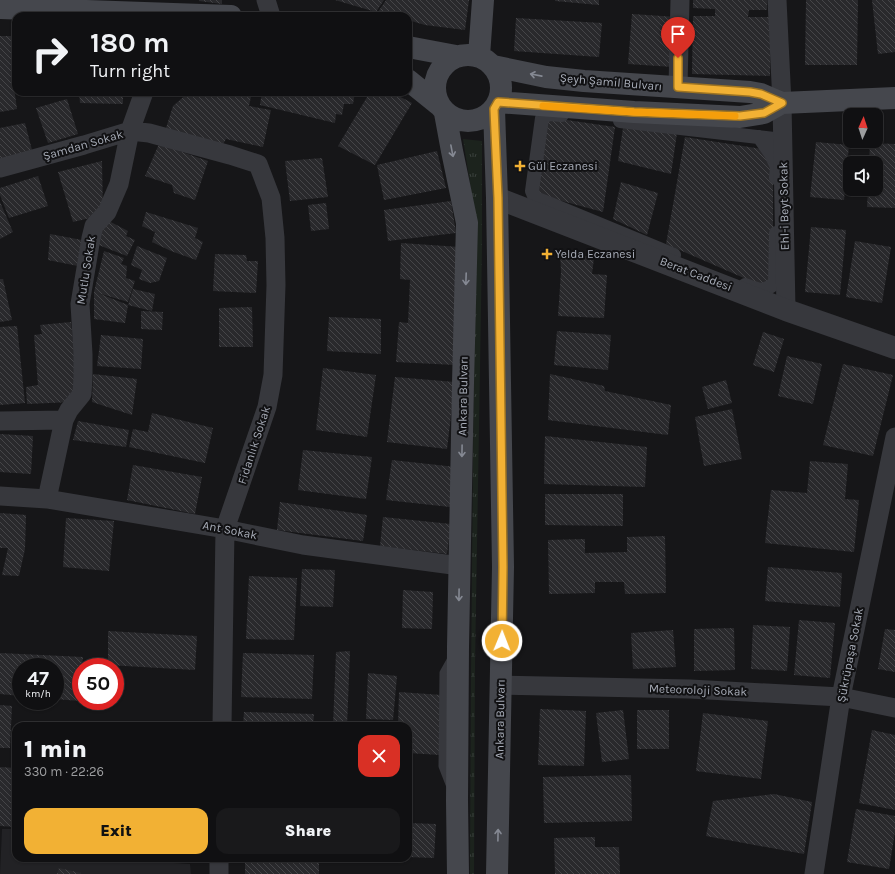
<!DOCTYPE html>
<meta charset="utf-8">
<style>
:root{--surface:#101012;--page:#19191b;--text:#f1f3f6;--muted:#9c9d9f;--line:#303032;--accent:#f2b134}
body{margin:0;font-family:Karla,sans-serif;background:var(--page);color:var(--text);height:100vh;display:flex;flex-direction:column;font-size:15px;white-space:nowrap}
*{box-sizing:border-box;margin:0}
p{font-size:13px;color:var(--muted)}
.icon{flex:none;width:22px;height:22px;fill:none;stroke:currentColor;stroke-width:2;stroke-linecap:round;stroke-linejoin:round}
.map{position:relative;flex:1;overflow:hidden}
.side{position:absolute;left:12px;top:722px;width:400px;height:140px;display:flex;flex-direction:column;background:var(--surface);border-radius:12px;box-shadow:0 1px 3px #0004,0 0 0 1px var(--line)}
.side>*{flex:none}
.top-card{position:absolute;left:12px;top:12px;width:400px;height:84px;border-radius:12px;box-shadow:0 1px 3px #0004,0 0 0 1px var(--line);background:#101012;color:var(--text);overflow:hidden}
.needle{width:26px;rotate:3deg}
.controls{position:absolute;left:843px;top:108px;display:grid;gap:8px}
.controls a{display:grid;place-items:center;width:40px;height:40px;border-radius:8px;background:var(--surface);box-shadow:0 1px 3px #0004,0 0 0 1px var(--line);font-size:20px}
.speed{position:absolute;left:12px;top:658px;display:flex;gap:8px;font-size:20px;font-weight:700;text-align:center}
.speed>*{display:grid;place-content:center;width:52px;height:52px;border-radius:50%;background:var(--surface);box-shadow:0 1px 3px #0004,0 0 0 1px var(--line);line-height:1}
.speed small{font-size:10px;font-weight:400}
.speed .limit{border:6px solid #d22;background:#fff;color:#111}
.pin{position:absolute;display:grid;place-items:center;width:34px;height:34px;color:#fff;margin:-41px -17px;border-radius:50% 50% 50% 0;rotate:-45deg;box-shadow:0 0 4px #0007}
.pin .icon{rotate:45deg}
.me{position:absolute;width:44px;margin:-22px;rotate:1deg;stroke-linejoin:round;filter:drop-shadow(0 0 3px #0008)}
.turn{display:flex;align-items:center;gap:14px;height:84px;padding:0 12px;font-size:18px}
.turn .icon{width:52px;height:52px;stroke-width:2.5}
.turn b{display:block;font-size:28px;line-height:34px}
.round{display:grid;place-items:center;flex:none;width:42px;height:42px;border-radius:12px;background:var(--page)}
.overview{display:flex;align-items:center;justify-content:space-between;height:68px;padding:0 12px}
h1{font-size:24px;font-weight:800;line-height:30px}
.cta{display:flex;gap:8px;margin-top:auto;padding:8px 12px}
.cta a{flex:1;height:46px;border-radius:12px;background:var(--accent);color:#111;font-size:16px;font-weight:800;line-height:46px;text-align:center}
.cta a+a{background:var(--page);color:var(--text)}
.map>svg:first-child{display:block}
.built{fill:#222225}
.grass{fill:url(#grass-tufts)}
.building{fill:url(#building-back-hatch)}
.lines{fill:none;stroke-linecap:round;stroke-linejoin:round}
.service{stroke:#37383d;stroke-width:9}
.pedestrian{stroke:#37383d;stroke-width:14}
.minor{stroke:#37383d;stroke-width:19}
.tertiary{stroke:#37383d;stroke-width:22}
.secondary{stroke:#45474d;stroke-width:22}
.oneway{stroke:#858993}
.route-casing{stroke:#9d7322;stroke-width:10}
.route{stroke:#f2b134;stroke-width:7}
.slow{stroke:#f59e0b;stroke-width:7}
.poi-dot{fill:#f2b134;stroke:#111113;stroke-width:1.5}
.labels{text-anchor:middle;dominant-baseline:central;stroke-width:4;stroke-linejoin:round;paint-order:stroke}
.street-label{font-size:12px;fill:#a8adb8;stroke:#111113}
.poi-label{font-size:12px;fill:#a8adb8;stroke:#111113;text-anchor:start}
</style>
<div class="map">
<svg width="895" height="874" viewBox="0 0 895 874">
<defs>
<pattern id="grass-tufts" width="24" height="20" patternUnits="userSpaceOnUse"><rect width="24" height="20" fill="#1c231d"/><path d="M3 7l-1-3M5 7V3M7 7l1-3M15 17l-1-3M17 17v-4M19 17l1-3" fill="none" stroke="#3a403c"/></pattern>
<pattern id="building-back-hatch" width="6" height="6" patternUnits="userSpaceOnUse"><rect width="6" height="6" fill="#29292c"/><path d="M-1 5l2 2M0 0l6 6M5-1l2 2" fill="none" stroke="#454548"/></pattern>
</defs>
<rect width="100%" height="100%" fill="#161618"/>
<path class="built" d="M2,829h14v29h77l97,6 1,10h-191z"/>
<path class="grass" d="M463,139l19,2v106l-7,417 -1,210h-4l1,-196 4,-432 -5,-63z"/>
<path class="building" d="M199,0h23v4l-23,-3z
M335,0h49l-8,12z
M386,0h83l-4,30 -40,-5 -17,-5v-4h-16l-14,-4z
M555,0h44v5l-44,-4z
M693,0h74v10h-18l-1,7h23l-1,59 -78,-2 1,-58h22v-7l-22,-1z
M806,0h52l-1,65h-52z
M872,0h23v52l-17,2z
M632,14l45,3 -4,50 -45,-3z
M516,18l86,5 -3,34 -85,-6z
M0,36h16v37h-4l5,36 -17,3z
M79,92h44v12l-43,-1z
M189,92h63l-3,14 22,4 -8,37 -37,-8 -4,7 -56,-18 7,-22z
M262,92h93l-2,12h-9l-2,11 -6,-1 -1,9 -75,-18z
M370,92h21l21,11 -37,62 -37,-19z
M67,99l11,35 -30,9 -12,-35z
M546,117l69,10 -12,85 -67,-18z
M25,123l7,27 -32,10v-32z
M623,128l54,5 -6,41 -53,-13z
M685,137l77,12 11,19v113l-13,4 -94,-41z
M816,142l33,3 -5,55 -34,-3z
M870,143l25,1v64l-28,-1 1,-18h8v-26h-7z
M159,144l49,17 -13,39 -21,-7 -2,-8 -27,-9z
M437,151l9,37 -62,12 -7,-35z
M322,158l6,39 -38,4 -5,-40z
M102,161l1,54 -30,7 -15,-50z
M38,176l10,30 -39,12 -9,-23v-7z
M621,182l37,11 -11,42 -34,-16z
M451,201l5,32 -68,8 -4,-31z
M0,202l13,30 -13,7z
M326,203l3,26 -18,2 -3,-26z
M146,212l52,16 -3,10 8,4 -7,18 -25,-9 -19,-9 3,-10 -13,-6z
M105,219l23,12 -2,5 9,4 -8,16 -31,-12z
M811,227l35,3 -6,65 -35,-3z
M50,234l32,6 -4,26 -30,-6z
M855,241l36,6 -9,56 -36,-6z
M401,243l59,4 -5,118 -59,-3 3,-40 9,1 2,-43 -10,-1z
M137,246l30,12 -8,23 -9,2 -11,-4 3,-9 -11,-5z
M560,250l34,8 -2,16 15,1 -3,43 -46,-2 3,-44z
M104,251l20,7 -3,6 6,2 -1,12 9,3 -7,21 -30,-9 30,12 5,-16 22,5 -3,17 -24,-6 -3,18 -31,-4v-27z
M215,254l31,1 1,6h11l-2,32 -43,-2z
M0,279h3l9,41 -12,2z
M252,307l1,40h-34v-39z
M141,311l22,1 -1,18 -21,-1z
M329,317l52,2v35l-54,-3z
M71,322l6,60 -5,20 -45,2 -1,-17 12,-2 -4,-50 8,-1 -2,-9z
M17,326l8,77 -25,2v-78z
M557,331l54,4 -3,35 -54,-5z
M763,332l21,7 -10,33 -21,-7z
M101,335l42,4 -2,30 -44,-3z
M787,356l35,8 -9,40 -35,-8z
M843,364l50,11 -20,81 -50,-11z
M323,368l53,7 -9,62 -51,-7z
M93,374l44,5 -5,36 -40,-13z
M550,374l54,12 1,5 66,14 -3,30 -120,-15z
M395,377l60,5 -8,67 -60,-7z
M726,380l6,23 -24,6 -6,-22z
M732,409l10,50 -38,7 -9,-49z
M152,413l61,15 -8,35 -76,-16 4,-18 15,3z
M78,421l51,9 -3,17 -53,-7z
M0,434l33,2 -2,38 -31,-2z
M545,436l102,11 -2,40 -101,-3z
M303,450l69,7 -6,42 -68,-9z
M392,460l64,7 -6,40 -64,-7z
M810,461l38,3 -3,35 14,1 -5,52 -89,-9 6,-53 36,3z
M133,465l69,12 -7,37 -68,-14z
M545,494h78v32l-78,-1z
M280,502l87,13 -4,26 -86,-11z
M0,513l26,2 -1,34 -6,27 -17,-1 6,-27h-8z
M383,517l68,7 -4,30 -67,-8z
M66,518l48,3 -5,50 -46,-4z
M665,536l1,57 -41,1 -1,-12h-29v11l-46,1 -1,-54 37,-1v14l42,-1v-15z
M768,567l74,6 -2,34 -75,-6z
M302,569l33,1 -2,37 -33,-1z
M249,576l48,2 -3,62 -48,-1z
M403,590l30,2 -1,37 -30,-1z
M799,620l36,3 -5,55 -36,-3z
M753,625l37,2 -3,44 -36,-2z
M734,628l1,42 -41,1v-42z
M885,629l10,1v42l-17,-3z
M673,630l3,37 -43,2 -2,-36z
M108,631l89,5 -2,34 -87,-5z
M350,651l-3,75h-14l3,-74z
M0,653l83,4 -1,10h-1l-1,34 -25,-2v-32h-34v29l-21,-2z
M243,653l71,2 -2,44 -71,-2z
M368,673l29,3 -4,44 -27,-1z
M399,692l43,3 -2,60 -32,-2v-27h-10z
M0,705l12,1 -2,42h-10z
M540,709l46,2 -2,55 -46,-1z
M623,710l6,49 -27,3 -6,-49z
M637,710h32v39h-32z
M244,712l70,2 -1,12h-70z
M703,713l65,8 -7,58 -65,-8z
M872,730l23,5v75l-36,-7z
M0,767l16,1v59l-16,-1z
M631,775l1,46 -88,2 -1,-46z
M774,794l38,8 -8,52 -98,-18 7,-35z
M856,809l39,7v16l-6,37 -42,-7z
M408,823l28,1 -2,34 -26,-1z
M595,837v10h24l1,27h-65l-1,-36z
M245,858h74v16h-74z
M59,868l22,5v1h-24z"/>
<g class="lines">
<path class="service" d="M450,784l-7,-18 1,-93 9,-16"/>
<path class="pedestrian" d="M562,115l-13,-1 -7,4 -10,73 3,7 13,5 126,52
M620,121l163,19
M759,137l12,17 6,13 -1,11
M745,285c14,5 18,8 30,-2l1,-50"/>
<path class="minor" d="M266,0l5,16
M777,0l5,103 4,207
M678,87l2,-87
M0,168l84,-23 46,-14 19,2 81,22 28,9 13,34 4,40 1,47 -3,90 -6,32 -42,122 -3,197
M0,421l64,-1
M0,496l47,3 178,30 78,16 157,21
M47,499l17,-79 5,-10 13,-16 1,-17v-23l-3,-50 11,-66 3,-12 13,-14 12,-28 11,-53 14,-39
M501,685l189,4 151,8 54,11
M219,874v-16
M814,874l27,-177 54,-260"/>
<path class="tertiary" d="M497,198l289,112 109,38"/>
<path class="secondary" d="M0,8l231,8
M408,47l48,9
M435 88a33 33 0 1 1 66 0a33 33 0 1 1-66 0Z
M479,56l4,-56
M493,66l53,11 38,4 166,11 11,2 21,9 113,-5
M408,80l31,25
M498,102l136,10 106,5 24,-4 18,-10
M494,109l3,89 6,369 -6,307
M445,113l7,38 15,72 -4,160 -5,264 -1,154 1,73"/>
</g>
<defs><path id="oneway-shaft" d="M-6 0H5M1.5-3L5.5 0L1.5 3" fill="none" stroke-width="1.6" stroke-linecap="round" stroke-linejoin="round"/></defs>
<g class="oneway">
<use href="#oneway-shaft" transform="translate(536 75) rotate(-169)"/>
<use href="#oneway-shaft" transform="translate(452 151) rotate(79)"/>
<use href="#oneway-shaft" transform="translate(466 279) rotate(92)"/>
<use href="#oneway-shaft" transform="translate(462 451) rotate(91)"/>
<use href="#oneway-shaft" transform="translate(459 595) rotate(91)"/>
<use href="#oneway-shaft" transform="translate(498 835) rotate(-89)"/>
</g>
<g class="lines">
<defs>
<path id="route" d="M502,641l1,-74 -4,-292 -1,-77 -4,-89 4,-7 136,10 106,4 24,-3 18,-10 -21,-9 -11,-2 -72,-5v-29"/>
</defs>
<use href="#route" class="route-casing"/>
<use href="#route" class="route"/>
<path class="slow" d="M543,106l91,6 101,4"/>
</g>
<g class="poi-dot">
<path d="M518 160h4v4h4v4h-4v4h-4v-4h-4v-4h4z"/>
<path d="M545 248h4v4h4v4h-4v4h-4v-4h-4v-4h4z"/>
</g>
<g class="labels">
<g class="street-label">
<text transform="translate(611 82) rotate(5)">Şeyh Şamil Bulvarı</text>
<text transform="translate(83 145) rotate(-16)">Şamdan Sokak</text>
<text transform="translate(784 206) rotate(-91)">Ehl-i Beyt Sokak</text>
<text transform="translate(86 270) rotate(-81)">Mutlu Sokak</text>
<text transform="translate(696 274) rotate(21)">Berat Caddesi</text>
<text transform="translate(463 396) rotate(-89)">Ankara Bulvarı</text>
<text transform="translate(254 445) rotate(-72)">Fidanlık Sokak</text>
<text transform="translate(230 530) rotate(11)">Ant Sokak</text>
<text transform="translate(850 655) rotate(-79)">Şükrüpaşa Sokak</text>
<text transform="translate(698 690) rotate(2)">Meteoroloji Sokak</text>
<text transform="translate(500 719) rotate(-89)">Ankara Bulvarı</text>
</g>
<g class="poi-label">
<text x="528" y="166">Gül Eczanesi</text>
<text x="555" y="254">Yelda Eczanesi</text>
</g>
</g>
</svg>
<div class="controls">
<a><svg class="needle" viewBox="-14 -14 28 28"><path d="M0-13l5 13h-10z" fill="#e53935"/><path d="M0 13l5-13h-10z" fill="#9c9d9f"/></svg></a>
<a><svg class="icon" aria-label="sound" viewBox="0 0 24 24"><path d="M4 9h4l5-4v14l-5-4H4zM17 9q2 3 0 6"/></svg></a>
</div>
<div class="speed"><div>47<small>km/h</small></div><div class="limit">50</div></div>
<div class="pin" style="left:678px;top:58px;background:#d93025"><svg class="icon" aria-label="arrive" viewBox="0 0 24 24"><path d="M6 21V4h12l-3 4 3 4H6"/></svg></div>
<svg class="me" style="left:502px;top:641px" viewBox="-20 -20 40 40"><circle r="17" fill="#f2b134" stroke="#fff" stroke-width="3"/><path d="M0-11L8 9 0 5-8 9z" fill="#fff"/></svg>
<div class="top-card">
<div class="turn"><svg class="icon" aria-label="right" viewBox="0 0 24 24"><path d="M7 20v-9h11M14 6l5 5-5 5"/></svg><div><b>180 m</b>Turn right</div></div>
</div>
<section class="side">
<div class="overview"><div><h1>1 min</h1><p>330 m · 22:26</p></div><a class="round" style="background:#d93025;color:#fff"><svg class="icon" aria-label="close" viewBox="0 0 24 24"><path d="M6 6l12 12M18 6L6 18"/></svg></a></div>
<div class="cta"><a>Exit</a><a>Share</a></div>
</section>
</div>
